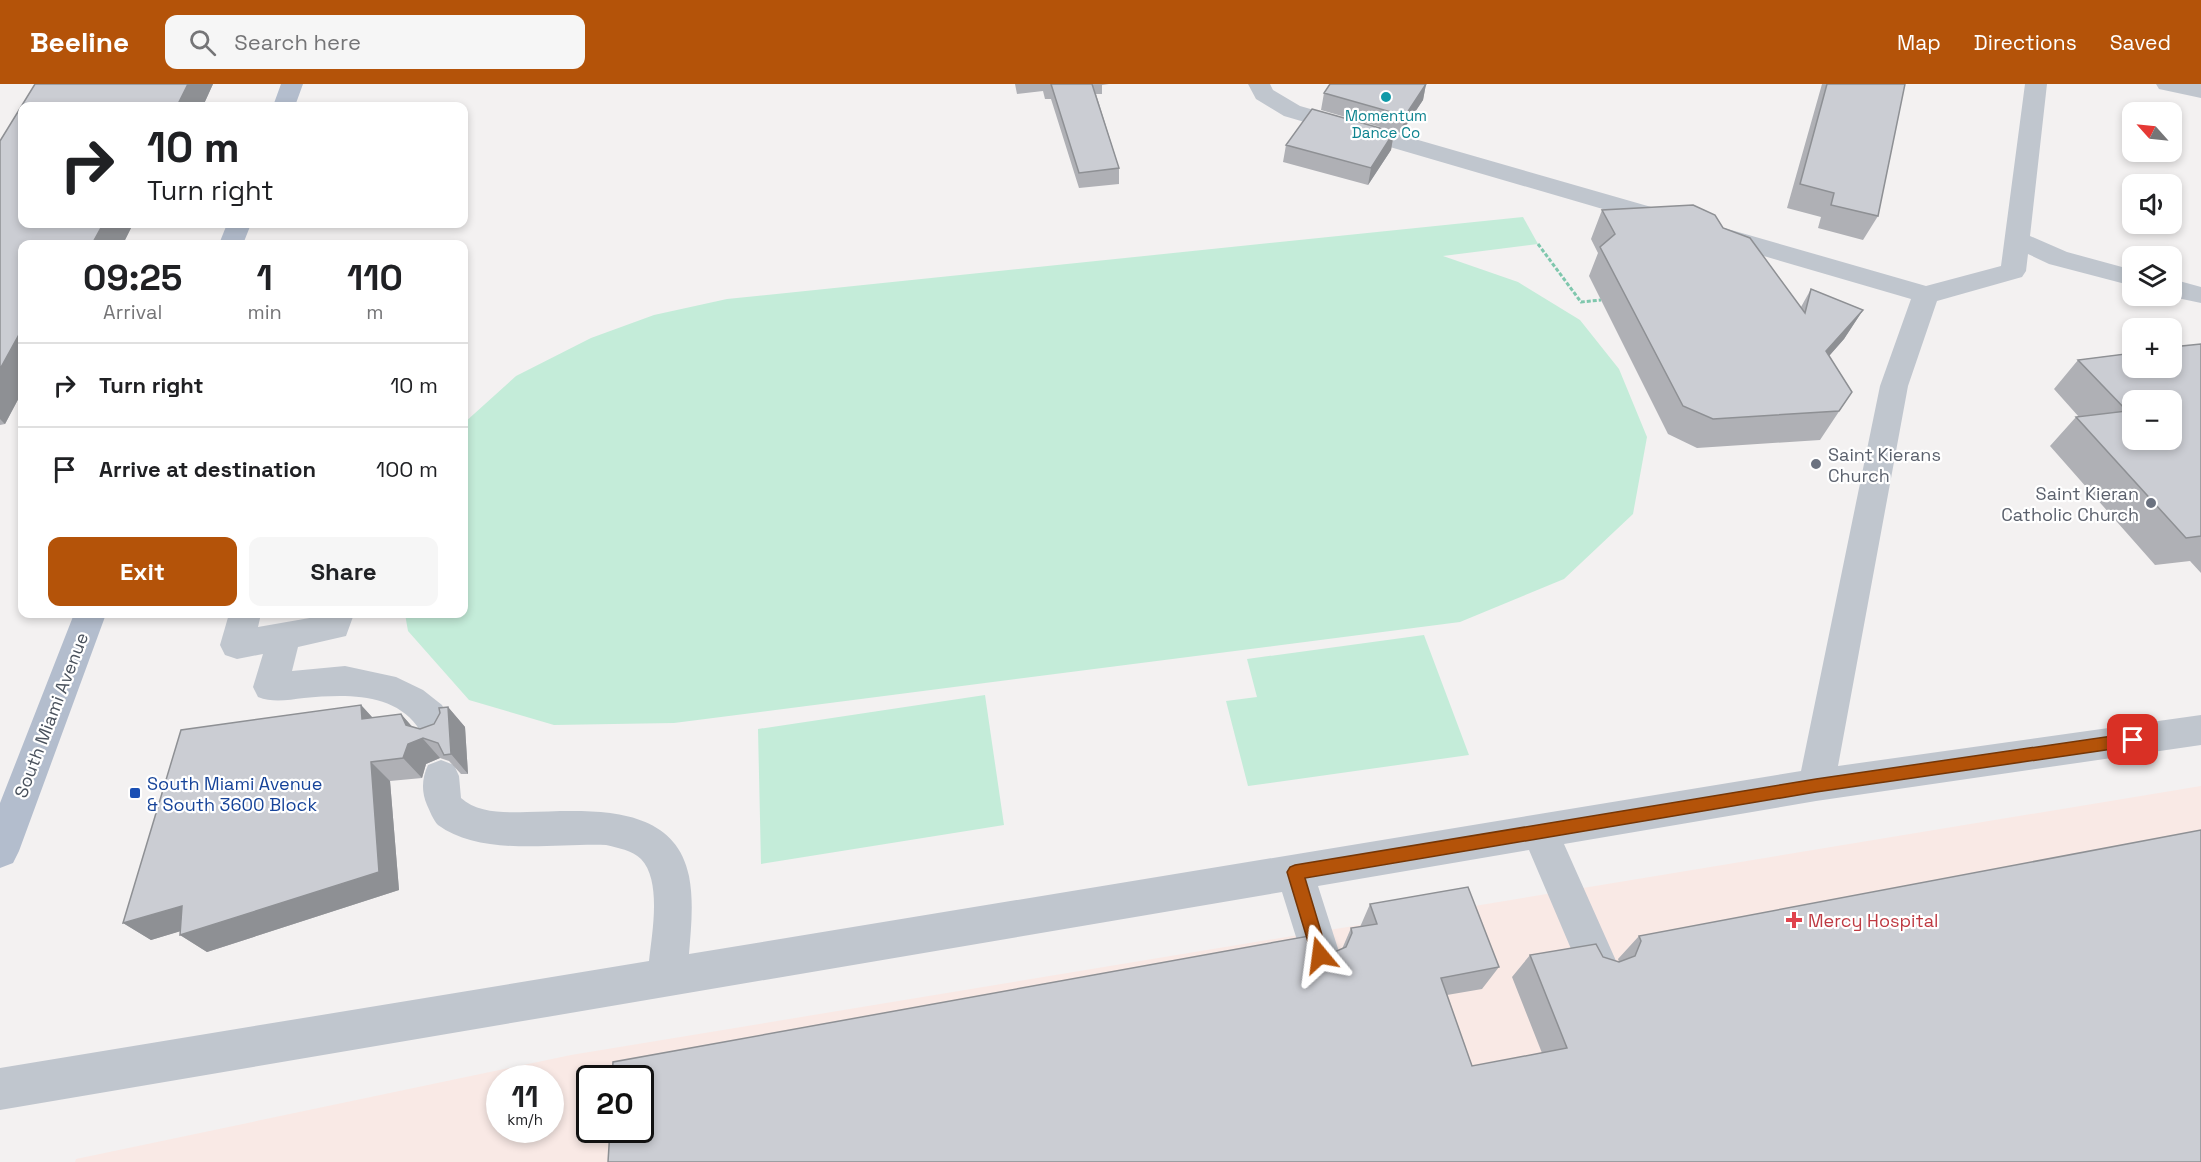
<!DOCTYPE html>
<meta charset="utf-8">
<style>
:root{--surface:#fff;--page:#f6f6f6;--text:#202124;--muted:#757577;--line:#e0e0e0;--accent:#b45309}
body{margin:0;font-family:"Space Grotesk",sans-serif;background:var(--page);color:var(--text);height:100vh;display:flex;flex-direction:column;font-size:22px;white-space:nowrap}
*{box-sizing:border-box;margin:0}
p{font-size:20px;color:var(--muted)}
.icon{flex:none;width:33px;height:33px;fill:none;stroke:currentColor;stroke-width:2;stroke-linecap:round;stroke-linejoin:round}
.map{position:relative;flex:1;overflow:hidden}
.details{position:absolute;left:18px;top:156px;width:450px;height:378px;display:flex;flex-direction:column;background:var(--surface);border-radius:12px;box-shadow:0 3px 9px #0003}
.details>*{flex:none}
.top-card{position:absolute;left:18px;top:18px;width:450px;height:126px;border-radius:12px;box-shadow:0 3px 9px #0003;background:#fff;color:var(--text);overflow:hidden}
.needle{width:39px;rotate:297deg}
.fabs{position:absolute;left:2122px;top:18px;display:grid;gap:12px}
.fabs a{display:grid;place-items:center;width:60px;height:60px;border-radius:12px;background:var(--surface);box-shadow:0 3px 9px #0003;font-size:30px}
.speed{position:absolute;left:486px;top:981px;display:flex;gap:12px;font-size:30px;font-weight:700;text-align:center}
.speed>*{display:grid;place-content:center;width:78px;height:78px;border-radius:50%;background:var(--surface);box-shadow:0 3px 9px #0003;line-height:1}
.speed small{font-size:15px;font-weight:400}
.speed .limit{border:3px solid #111;border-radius:9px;background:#fff;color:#111}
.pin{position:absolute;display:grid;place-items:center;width:51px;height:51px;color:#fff;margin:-26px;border-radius:12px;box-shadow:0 3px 9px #0006}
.me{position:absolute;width:66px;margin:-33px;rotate:344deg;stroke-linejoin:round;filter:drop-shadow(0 0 4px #0008)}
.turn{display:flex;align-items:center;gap:21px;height:126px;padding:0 30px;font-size:27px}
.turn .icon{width:78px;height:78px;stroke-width:2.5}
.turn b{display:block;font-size:42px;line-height:51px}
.eta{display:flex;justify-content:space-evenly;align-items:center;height:102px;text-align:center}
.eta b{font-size:36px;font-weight:700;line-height:42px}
.primary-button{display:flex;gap:12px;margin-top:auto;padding:12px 30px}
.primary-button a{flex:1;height:69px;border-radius:12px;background:var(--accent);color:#fff;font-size:24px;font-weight:700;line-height:69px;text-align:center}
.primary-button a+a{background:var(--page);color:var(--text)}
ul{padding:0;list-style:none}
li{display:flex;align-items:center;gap:18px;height:84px;padding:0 30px;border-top:2px solid var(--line)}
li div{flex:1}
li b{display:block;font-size:22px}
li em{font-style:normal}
header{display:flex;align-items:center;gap:36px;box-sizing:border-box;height:84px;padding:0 30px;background:var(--accent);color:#fff}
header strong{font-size:28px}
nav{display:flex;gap:33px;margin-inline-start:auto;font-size:21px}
.search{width:420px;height:54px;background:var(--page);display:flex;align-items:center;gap:15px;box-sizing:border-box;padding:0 21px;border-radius:12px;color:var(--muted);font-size:22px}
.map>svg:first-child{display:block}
.medical{fill:#f9e9e5;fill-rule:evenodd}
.green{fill:#c4ecd9}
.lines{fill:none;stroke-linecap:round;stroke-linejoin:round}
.path{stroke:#7fc7ad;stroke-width:3;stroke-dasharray:4 2;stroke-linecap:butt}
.minor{fill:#c0c6ce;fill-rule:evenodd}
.major{fill:#b3bdcd;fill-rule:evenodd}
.wall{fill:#afb0b5}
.shaded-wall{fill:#8e9094}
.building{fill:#cbcdd3;stroke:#8e9094;stroke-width:1.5;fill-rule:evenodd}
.route{fill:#b45309;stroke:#753606;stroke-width:1.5}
.culture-dot{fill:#0f9aa8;stroke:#fff;stroke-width:2}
.worship-dot{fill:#6b7280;stroke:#fff;stroke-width:2}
.transit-dot{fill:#1a4fb4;stroke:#fff;stroke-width:2}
.health-dot{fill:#e0444e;stroke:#fff;stroke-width:2}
.labels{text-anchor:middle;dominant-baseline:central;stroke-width:4.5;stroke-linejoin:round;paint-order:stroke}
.far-culture-label{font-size:15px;fill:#0d838f;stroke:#fff}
.worship-label{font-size:18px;fill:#5b616d;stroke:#fff;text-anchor:start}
.street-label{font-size:18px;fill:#4a525d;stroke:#fff}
.transit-label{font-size:18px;fill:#164399;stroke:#fff;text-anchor:start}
.health-label{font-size:18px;fill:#be3a42;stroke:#fff;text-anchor:start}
</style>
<header>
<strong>Beeline</strong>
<div class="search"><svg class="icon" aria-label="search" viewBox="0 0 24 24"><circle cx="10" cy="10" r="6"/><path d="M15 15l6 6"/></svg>Search here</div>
<nav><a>Map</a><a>Directions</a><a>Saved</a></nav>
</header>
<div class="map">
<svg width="2201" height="1078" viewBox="0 0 2201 1078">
<rect width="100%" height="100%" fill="#f3f1f1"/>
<path class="medical" d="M2201,702v376h-2126l1,-3 495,-104zM500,994h50v52h-50zM590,994h50v52h-50z"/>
<path class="green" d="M1523,133l15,27 -95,12 75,26 62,38 39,49 28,68 -14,77 -69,65 -104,43 -786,101 -120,2 -85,-25 -61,-69 -3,-17h59v-191l52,-47 75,-38 63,-23 73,-16z
M1424,551l45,120 -221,31 -22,-85 31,-4 -10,-38z
M985,611l19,130 -243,39 -3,-135z"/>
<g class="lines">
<path class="path" d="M1538,160l43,58 20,-2"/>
<path class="minor" d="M1248,0h22l3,6 27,16 626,180 75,-20 24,-182h22l-17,152 37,16 66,18v16l-84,-22 -21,-10 -2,17 -4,6 -85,24 -29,85 -70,380 363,-51v30l-385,56 -252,43 53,119 -6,14 -14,5 -14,-5 -54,-127 -211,36 22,69 -6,14 -14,5 -14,-5 -24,-77 -1282,218v-42l649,-107c3,-28 13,-80 -8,-102 -9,-9 -23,-11 -35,-14 -50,-2 -125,12 -168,-20 -5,-5 -8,-14 -11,-20 -6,-14 -5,-27 1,-40l13,-5 13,5 5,11 2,22c16,15 45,15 66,14 58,-1 147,-11 162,64 5,26 2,53 0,78l1112,-183 79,-385 31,-87 -627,-183 -28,-17z
M2156,0h45v14l-42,-9z
M2172,195l29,8v16l-33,-7h4z
M229,530h32l-3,13 63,-11 1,-2h32l-8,22 -48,11 -6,24 53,-5 51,11 27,13 19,15 13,27 -6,11 -12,4 -12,-4c-3,-5 -5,-13 -8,-17 -26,-35 -76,-31 -113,-28 -16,2 -31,5 -46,-1l-5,-10 10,-33 -26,5 -12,-4 -5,-10z"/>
<path class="major" d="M281,0h22l-8,22h-22z
M227,140h24l-8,20h-24z
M74,530h32l-87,237 -6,12 -13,5v-65z"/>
</g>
<path class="wall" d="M35,0h178l-10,22h-181v118h111l-10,20h-101v148l-17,32 -5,1v-284z
M1015,0h94l-7,1v9h-6l23,74v16l-40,4 -28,-89h-6l-2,-8 -26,3z
M1330,0h96l-3,16 -22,33 -80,-23 3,-17z
M1822,0h83l-27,132 -15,24 -45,-12 3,-11 -34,-9z
M1394,48l-3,18 -23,35 -85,-23 3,-17z
M1602,126l121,18 78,79 10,-18 52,21 -19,29 -15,17 23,36 -32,48 -123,8 -29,-14 -79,-158 9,-23 -7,-14z
M2201,260v229l-11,-12 -35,4 -105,-119 26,-29h3l-25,-28 24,-29z
M361,621l12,13 28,-4 11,13 8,2 14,-5 14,-17 17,20 3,47h-7l-12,-13 -9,-3 -14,6 -4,14 -32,3 9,109 -192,62 -27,-17v-4l-29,9 -28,-17z
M1370,820l129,63 -17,22 -35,6 25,71 70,-13 -30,-76 18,-22 73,2 16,5 -1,-3 21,-23 562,226h-1593l706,-213 16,5 12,-5 9,-21 9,-1z"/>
<path class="shaded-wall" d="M188,0h25l-10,22h-26z
M1426,0l-3,16 -22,33 4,-17z
M1394,48l-3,18 -23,35 3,-17z
M103,140h30l-10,20h-31z
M1863,226l-19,29 -36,41 18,-29z
M22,245v63l-17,32 -5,-5v-50z
M361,621l19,21 -18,-7z
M448,623l17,20 3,47 -17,-20z
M401,630l39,44 -14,6 -4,14 -19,-20z
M371,678l19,19 9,109 -192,62 -27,-17z
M182,822l26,17 -57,17 -28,-17z"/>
<path class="building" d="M35,0h153l-11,22h-155v118h81l-11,20h-70v85l-22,40v-228z
M1051,0h41l27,84 -40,5z
M1330,0h96l-21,32 -81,-23z
M1827,0h78l-27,132 -47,-11 3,-12 -34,-9z
M1312,25l82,23 -23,36 -85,-23z
M1693,121l22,10 8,13 27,10 55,75 6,-24 52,21 -37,41 26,41 -13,19 -126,8 -30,-13 -83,-159 15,-13 -13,-24z
M2201,260v192l-15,2 -110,-121 51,-6 -49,-51 55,-7v15h39v-21zM2133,316h39v40h-39z
M361,621l1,14 39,-5 5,11 14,4 14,-5 6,-11 -1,-5 9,-1 3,47 -7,1 -6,-12 -15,-5 -15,6 -5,14 -32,4 8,110 -199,63 2,-29 -59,17 58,-193z
M2201,746v332h-1593l2,-32h30v-52h-28l1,-16 696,-126 5,13 16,5 16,-7 6,-14 -1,-5 26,-4 -7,-20 98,-17 31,80 -58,11 31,88 95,-18 -37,-93 66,-11 7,13 16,5 16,-6 6,-15 -2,-5z"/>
<path class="route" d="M2133,649l5,2 2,5 -2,4 -5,2 -317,46 -511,86 23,77 -3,6 -5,2 -6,-2 -2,-6 -25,-83 3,-5 5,-2 521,-86z"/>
<circle class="culture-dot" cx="1386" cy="13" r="6"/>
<g class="worship-dot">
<circle cx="1816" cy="380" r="6"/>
<circle cx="2151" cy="419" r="6"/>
</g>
<rect class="transit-dot" x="129" y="703" width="12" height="12" rx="3"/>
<path class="health-dot" d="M1791 827h6v6h6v6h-6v6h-6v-6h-6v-6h6z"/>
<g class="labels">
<g class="far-culture-label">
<text x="1386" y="31">Momentum<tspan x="1386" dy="17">Dance Co</tspan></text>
</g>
<g class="worship-label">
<text x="1828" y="370">Saint Kierans<tspan x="1828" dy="21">Church</tspan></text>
<text x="2139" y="409" text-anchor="end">Saint Kieran<tspan x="2139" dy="21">Catholic Church</tspan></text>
</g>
<g class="street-label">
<text transform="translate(51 631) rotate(-69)">South Miami Avenue</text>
</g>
<g class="transit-label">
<text x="147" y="699">South Miami Avenue<tspan x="147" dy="21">&amp; South 3600 Block</tspan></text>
</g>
<g class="health-label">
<text x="1808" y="836">Mercy Hospital</text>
</g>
</g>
</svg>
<div class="fabs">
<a><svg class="needle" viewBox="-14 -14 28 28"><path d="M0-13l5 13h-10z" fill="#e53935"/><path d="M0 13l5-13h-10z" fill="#757577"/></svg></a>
<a><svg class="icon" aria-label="sound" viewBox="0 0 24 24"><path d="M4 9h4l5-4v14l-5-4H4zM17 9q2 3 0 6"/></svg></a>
<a><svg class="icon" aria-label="layers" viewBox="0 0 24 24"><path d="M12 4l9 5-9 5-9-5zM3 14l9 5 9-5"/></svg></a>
<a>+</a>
<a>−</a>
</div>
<div class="speed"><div>11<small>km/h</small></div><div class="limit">20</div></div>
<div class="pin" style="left:2133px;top:656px;background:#d93025"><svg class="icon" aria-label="arrive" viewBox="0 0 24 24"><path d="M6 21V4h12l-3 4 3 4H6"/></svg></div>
<svg class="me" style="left:1320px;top:871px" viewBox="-20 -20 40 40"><path d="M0-17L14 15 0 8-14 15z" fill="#b45309" stroke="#fff" stroke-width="4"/></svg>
<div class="top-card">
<div class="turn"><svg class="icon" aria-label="right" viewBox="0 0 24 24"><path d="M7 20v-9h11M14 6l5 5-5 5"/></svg><div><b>10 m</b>Turn right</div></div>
</div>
<section class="details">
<div class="eta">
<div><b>09:25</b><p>Arrival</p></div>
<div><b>1</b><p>min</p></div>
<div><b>110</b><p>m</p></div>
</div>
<ul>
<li><svg class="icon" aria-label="right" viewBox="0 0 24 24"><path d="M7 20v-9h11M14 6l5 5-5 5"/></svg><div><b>Turn right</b></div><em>10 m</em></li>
<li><svg class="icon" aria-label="arrive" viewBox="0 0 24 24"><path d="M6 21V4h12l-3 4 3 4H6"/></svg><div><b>Arrive at destination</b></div><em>100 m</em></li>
</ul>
<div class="primary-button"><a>Exit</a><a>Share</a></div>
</section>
</div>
